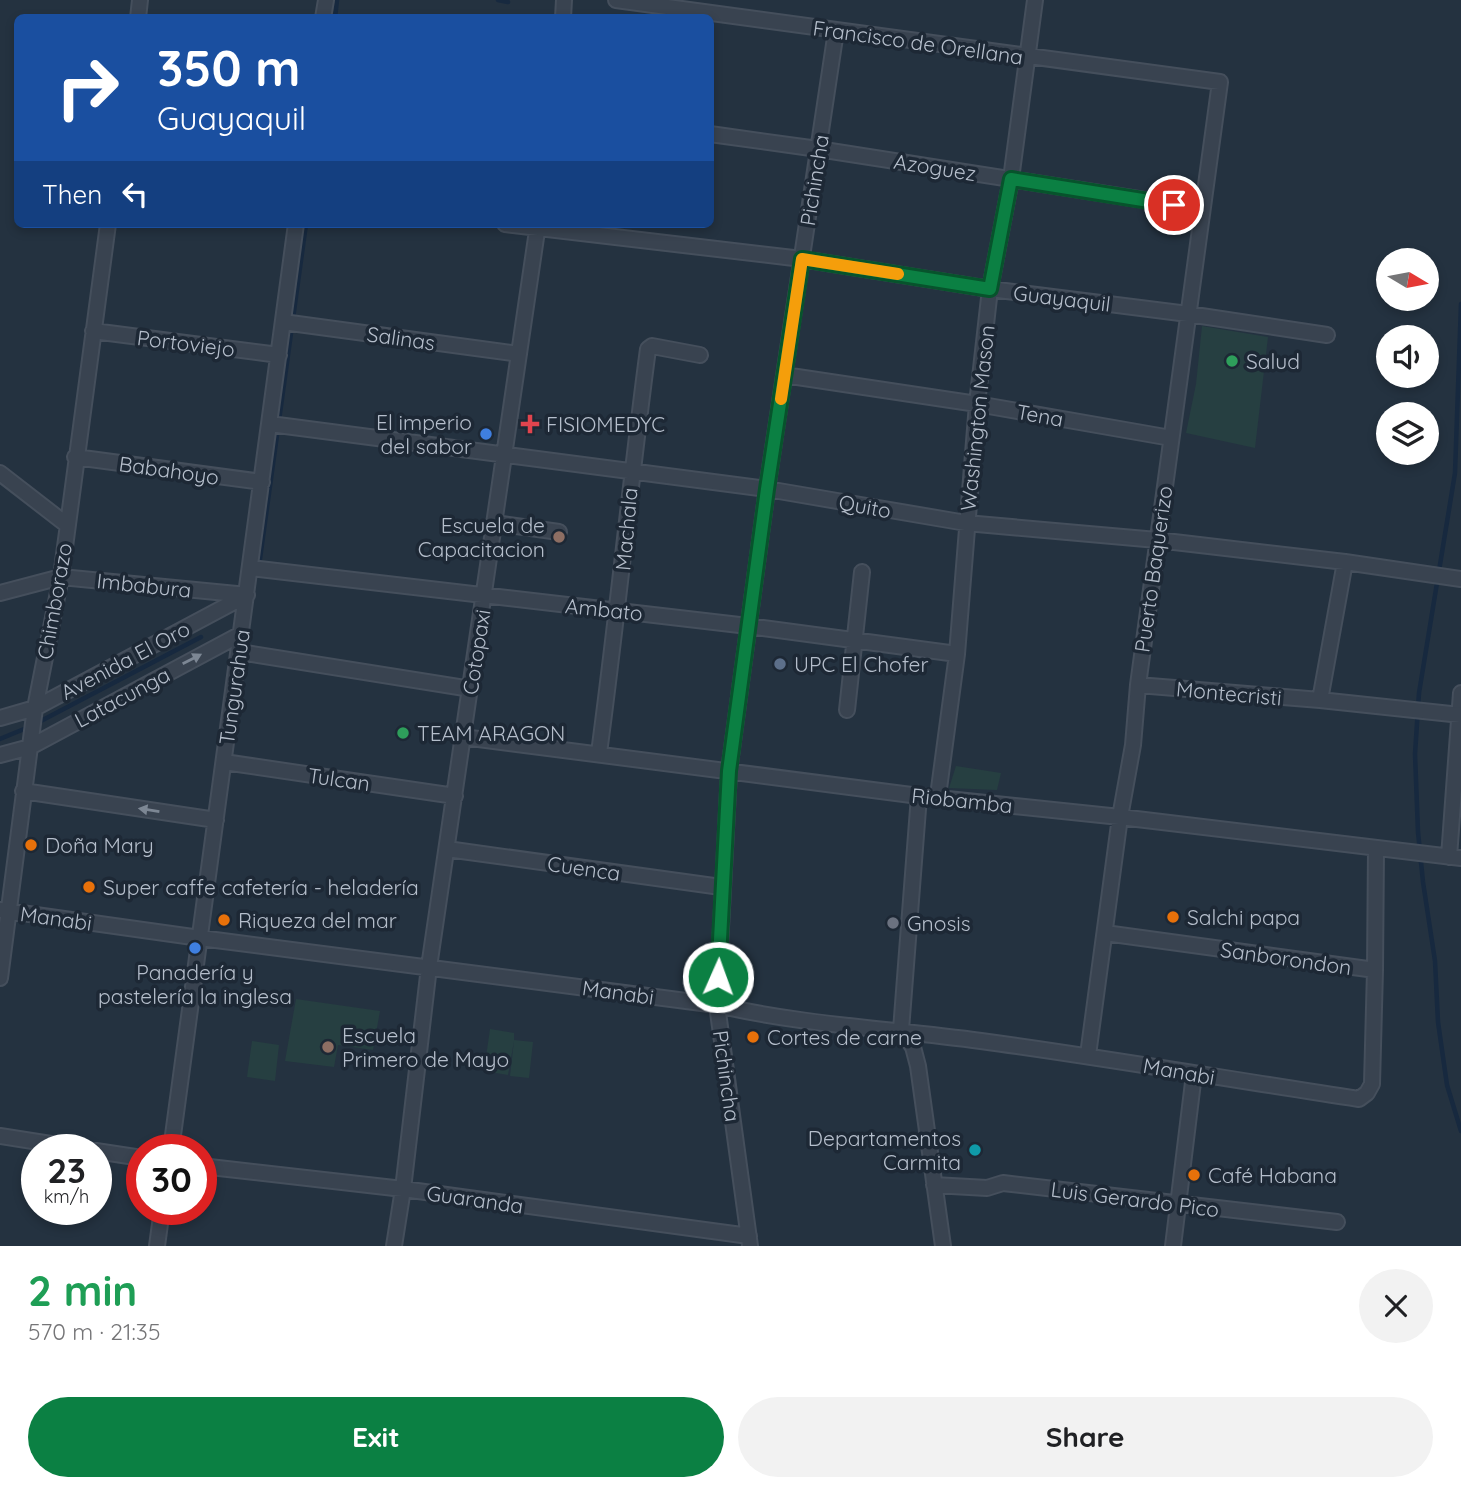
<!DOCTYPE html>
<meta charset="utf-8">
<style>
:root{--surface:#fff;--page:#f2f2f2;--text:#202124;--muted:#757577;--accent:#0b8043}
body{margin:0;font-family:Quicksand,sans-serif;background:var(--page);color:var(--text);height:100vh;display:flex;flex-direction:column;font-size:26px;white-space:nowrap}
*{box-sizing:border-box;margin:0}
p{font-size:23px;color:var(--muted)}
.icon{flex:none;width:38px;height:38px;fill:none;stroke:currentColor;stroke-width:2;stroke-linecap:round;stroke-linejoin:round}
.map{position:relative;height:1246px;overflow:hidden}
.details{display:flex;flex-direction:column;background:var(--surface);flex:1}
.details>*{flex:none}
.banner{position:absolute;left:14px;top:14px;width:700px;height:214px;border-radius:10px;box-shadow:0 4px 10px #0003;background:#1a4fa0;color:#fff;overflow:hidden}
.needle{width:46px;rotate:100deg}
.buttons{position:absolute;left:1376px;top:248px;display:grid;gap:14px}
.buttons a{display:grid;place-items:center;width:63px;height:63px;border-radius:50%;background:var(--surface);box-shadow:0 4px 10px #0003;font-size:35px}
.speed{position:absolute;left:21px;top:1134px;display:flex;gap:14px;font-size:35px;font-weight:700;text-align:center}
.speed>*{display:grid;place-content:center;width:91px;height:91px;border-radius:50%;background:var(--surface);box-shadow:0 4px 10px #0003;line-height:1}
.speed small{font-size:18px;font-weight:400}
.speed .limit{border:10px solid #d22;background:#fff;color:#111}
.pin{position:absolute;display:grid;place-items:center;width:60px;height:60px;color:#fff;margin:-30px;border:4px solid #fff;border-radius:50%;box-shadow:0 2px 7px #0007}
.me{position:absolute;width:77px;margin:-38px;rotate:2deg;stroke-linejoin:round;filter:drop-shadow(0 0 5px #0008)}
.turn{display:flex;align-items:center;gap:24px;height:147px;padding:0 28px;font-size:32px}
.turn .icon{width:91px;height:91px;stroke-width:2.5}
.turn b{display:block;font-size:49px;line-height:60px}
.then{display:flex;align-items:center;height:66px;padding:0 28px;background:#0003;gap:14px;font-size:26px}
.round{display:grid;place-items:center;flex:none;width:74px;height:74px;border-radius:37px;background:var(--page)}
.head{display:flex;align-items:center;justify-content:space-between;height:119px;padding:0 28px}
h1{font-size:42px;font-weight:700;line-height:52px;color:#1e9e55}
.cta{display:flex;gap:14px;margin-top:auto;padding:14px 28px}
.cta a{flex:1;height:80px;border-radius:42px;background:var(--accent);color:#fff;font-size:28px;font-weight:700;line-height:80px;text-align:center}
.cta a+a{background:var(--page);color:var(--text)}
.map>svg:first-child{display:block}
.green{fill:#263f41}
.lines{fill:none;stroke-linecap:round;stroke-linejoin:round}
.stream{stroke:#17293f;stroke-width:4.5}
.minor-casing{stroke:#454f5c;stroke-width:18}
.minor{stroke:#394350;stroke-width:14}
.oneway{fill:#7d8794}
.route-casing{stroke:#07532c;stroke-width:18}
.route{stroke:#0b8043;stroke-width:12}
.slow{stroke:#f59e0b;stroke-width:12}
.leisure-dot{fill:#2e9e5b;stroke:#1d2835;stroke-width:2.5}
.health-dot{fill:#e0444e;stroke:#1d2835;stroke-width:2.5}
.shop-dot{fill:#3f7fe0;stroke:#1d2835;stroke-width:2.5}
.education-dot{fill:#8d6e63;stroke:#1d2835;stroke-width:2.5}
.service-dot{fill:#5c6f8a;stroke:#1d2835;stroke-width:2.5}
.food-dot{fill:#e8710a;stroke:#1d2835;stroke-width:2.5}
.worship-dot{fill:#6b7280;stroke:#1d2835;stroke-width:2.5}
.culture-dot{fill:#0f9aa8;stroke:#1d2835;stroke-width:2.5}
.labels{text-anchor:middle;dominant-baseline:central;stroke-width:7;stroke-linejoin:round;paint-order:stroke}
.street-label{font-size:21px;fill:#b5becb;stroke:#1d2835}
.poi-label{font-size:21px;fill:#b5becb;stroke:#1d2835;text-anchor:start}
</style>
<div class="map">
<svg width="1461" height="1246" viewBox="0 0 1461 1246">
<rect width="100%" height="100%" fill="#243240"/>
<path class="green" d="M1202,326l66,11 -13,111 -69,-15 10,-49z
M956,766l45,7 -4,17 -48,-2z
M296,999l84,12 -7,39 -35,-5 -4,22 -49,-6z
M490,1029l24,4v7l19,2 -4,36 -19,-2 4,-35 -6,34 -24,-4z
M252,1041l27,4 -4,36 -28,-4z"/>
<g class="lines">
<path class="stream" d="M498,0l10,2
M335,18l2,-18
M1461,304l-6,169 -36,220 -4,61 3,78 5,50 12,79 3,61 9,63 14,46
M259,566l47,-342
M37,723l164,-86
M0,739l29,-12"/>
<defs>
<path id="minor" d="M616,0l604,82 -82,603 -5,60 -13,72 -32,238
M138,18l2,-18
M323,18l3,-18
M563,18l1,-18
M710,134l108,15 384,60
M505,224l297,35 188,30 198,25 139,21
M283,322l236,32
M93,331l186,24
M784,375l193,29 194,34
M270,424l497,65 199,34 191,17 188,22 116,17
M75,457l187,25
M0,473l67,52
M495,523l64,9
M251,568l497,58 209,28
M0,593l61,-16 186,18
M239,652l232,37
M1138,685l182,15 141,15
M1320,700l25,-138
M847,710l15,-138
M0,718l35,-10 212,-113
M463,737l456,59 201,21 341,41
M599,753c18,-134 31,-269 49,-404l4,-3 48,9
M0,755l30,-8 211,-113
M224,762l231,34
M23,791l193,29
M919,796l-18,234 12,17 5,19 25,180
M938,796l19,-142 20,-250 13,-115 21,-110 24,-179
M447,849l274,38
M1449,857l12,-164
M0,910l200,28 517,67c86,20 176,24 264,36 126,17 252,39 378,58l8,-6 5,-9 3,-114 -270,-37
M1375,970l1,-122
M0,978l35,-270 26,-131 47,-353
M0,1136l89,14
M171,1150l125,-926
M96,1151l46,7
M201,1166l202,23 346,47
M934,1185l53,3 16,-5 334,39
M157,1246l5,-37
M394,1246l9,-57 26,-222 109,-743
M750,1246l-33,-241 12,-234 38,-282 69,-458
M1173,1246l21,-172"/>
</defs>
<use href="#minor" class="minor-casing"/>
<use href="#minor" class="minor"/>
</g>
<defs><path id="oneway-solid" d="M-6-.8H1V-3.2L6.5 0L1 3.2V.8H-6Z" transform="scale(1.75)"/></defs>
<g class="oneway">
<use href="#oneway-solid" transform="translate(192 659) rotate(-27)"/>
<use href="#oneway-solid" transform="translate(149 810) rotate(-171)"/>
</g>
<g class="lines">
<defs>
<path id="route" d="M718,977l11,-206 38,-282 35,-230 188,30 21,-110 163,26"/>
</defs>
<use href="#route" class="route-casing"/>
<use href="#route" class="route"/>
<path class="slow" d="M781,399l21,-140 96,15"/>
</g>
<g class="leisure-dot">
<circle cx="1232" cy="361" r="7"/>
<circle cx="403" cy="733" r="7"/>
</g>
<path class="health-dot" d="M526.5 413.5h7v7h7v7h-7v7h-7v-7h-7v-7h7z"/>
<g class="shop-dot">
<circle cx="486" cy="434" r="7"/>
<circle cx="195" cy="948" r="7"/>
</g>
<g class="education-dot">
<circle cx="559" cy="537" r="7"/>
<circle cx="328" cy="1047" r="7"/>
</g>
<circle class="service-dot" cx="780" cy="664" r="7"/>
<g class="food-dot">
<circle cx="31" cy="845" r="7"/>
<circle cx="89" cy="887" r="7"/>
<circle cx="1173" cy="917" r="7"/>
<circle cx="224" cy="920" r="7"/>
<circle cx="753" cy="1037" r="7"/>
<circle cx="1194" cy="1175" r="7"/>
</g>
<circle class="worship-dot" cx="893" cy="923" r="7"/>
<circle class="culture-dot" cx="975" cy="1150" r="7"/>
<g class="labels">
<g class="street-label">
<text transform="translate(918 42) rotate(8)">Francisco de Orellana</text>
<text transform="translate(935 167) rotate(9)">Azoguez</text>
<text transform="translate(814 180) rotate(-81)">Pichincha</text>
<text transform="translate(1062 298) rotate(7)">Guayaquil</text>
<text transform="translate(401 338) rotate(8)">Salinas</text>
<text transform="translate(186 343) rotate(7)">Portoviejo</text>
<text transform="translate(1040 415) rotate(10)">Tena</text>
<text transform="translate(977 418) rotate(-84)">Washington Mason</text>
<text transform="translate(169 470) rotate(8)">Babahoyo</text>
<text transform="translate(865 506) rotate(10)">Quito</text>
<text transform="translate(626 529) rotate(-85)">Machala</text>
<text transform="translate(1153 569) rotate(-82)">Puerto Baquerizo</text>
<text transform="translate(144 585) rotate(6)">Imbabura</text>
<text transform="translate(54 601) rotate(-80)">Chimborazo</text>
<text transform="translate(604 609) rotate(6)">Ambato</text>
<text transform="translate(476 652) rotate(-81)">Cotopaxi</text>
<text transform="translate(125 660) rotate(-28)">Avenida El Oro</text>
<text transform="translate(234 687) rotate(-82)">Tungurahua</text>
<text transform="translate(1229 693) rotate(5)">Montecristi</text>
<text transform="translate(122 697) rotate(-28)">Latacunga</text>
<text transform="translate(339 779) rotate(8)">Tulcan</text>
<text transform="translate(962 800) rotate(6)">Riobamba</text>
<text transform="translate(584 868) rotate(8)">Cuenca</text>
<text transform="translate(56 918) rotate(8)">Manabi</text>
<text transform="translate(1286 958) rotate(8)">Sanborondon</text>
<text transform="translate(618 992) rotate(8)">Manabi</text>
<text transform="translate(1179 1071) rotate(10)">Manabi</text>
<text transform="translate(727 1076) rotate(82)">Pichincha</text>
<text transform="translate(475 1199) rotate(8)">Guaranda</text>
<text transform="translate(1135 1199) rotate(7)">Luis Gerardo Pico</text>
</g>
<g class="poi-label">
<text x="1246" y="361">Salud</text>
<text x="472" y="422" text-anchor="end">El imperio<tspan x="472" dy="24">del sabor</tspan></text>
<text x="546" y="424">FISIOMEDYC</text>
<text x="545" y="525" text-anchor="end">Escuela de<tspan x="545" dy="24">Capacitacion</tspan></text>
<text x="794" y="664">UPC El Chofer</text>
<text x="417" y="733">TEAM ARAGON</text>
<text x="45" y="845">Doña Mary</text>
<text x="103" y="887">Super caffe cafetería - heladería</text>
<text x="1187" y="917">Salchi papa</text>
<text x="238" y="920">Riqueza del mar</text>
<text x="907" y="923">Gnosis</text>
<text x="195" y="972" text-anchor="middle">Panadería y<tspan x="195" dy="24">pastelería la inglesa</tspan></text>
<text x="342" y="1035">Escuela<tspan x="342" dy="24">Primero de Mayo</tspan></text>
<text x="767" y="1037">Cortes de carne</text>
<text x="961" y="1138" text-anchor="end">Departamentos<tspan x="961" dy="24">Carmita</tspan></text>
<text x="1208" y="1175">Café Habana</text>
</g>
</g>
</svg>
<div class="buttons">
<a><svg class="needle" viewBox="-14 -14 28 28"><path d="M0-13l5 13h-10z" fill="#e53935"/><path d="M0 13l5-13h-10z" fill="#757577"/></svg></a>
<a><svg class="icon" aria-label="sound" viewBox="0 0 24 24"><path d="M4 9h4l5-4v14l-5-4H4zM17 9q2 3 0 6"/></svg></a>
<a><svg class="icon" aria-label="layers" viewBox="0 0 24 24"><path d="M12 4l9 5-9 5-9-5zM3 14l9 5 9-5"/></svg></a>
</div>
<div class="speed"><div>23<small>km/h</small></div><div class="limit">30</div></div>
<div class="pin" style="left:1174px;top:205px;background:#d93025"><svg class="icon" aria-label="arrive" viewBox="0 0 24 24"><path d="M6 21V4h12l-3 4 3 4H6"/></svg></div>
<svg class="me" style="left:718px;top:977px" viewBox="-20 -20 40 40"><circle r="17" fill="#0b8043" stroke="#fff" stroke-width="3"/><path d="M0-11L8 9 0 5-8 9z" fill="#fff"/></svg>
<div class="banner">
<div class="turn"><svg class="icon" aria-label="right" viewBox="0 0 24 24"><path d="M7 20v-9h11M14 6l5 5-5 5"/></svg><div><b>350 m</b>Guayaquil</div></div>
<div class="then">Then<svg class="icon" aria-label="left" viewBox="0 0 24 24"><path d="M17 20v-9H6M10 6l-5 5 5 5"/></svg></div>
</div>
</div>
<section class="details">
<div class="head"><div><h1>2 min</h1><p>570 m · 21:35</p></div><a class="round"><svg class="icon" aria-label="close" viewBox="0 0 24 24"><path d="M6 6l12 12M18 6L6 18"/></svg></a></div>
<div class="cta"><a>Exit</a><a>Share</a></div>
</section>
